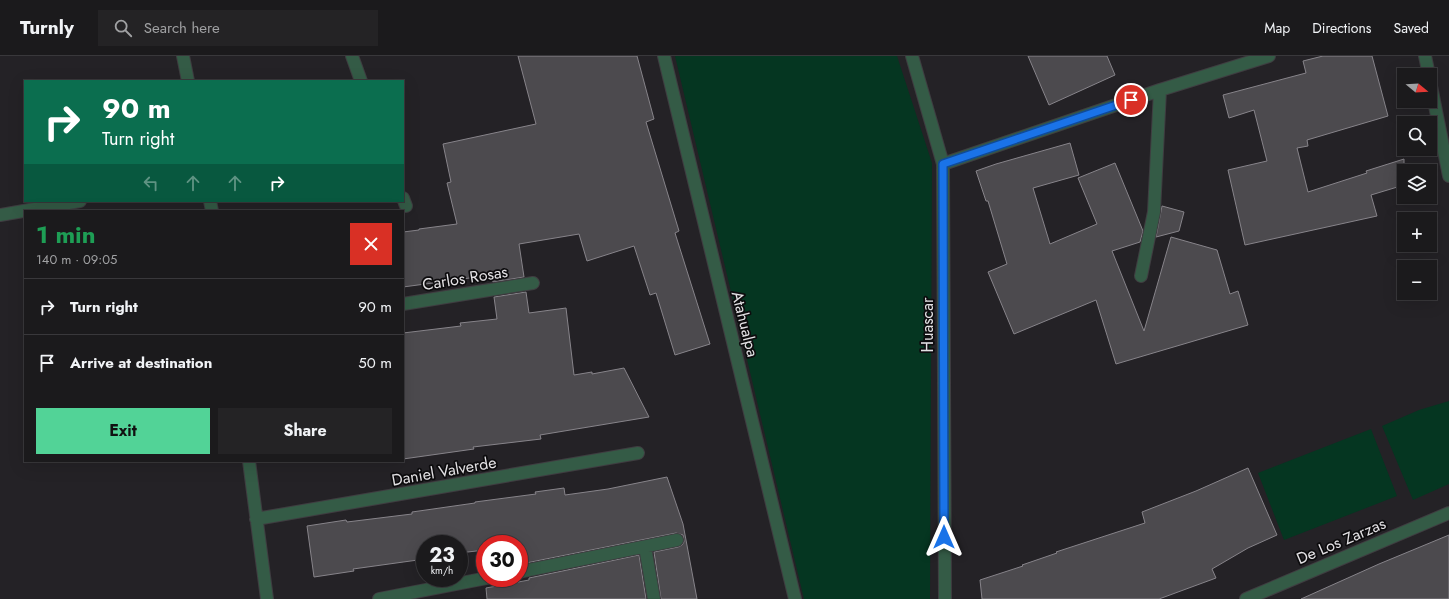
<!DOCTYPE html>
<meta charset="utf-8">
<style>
:root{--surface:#1b1a1c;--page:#242325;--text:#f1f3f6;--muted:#a0a1a3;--line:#39383b;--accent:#52d397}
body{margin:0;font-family:Jost,sans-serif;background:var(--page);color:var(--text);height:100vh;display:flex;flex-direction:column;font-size:15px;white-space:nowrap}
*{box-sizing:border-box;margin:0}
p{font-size:13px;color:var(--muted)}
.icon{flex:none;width:22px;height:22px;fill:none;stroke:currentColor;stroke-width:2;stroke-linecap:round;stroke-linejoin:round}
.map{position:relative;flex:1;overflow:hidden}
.drawer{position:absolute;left:24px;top:154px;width:380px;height:252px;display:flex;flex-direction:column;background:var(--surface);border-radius:0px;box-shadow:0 4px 16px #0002,0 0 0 1px var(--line)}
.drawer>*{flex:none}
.hud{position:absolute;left:24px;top:24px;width:380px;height:122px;border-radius:0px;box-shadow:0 4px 16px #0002,0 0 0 1px var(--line);background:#0b6e4f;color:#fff;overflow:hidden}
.needle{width:26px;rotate:108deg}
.fabs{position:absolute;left:1397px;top:12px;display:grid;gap:8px}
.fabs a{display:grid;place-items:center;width:40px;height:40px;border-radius:0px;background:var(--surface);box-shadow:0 4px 16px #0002,0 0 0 1px var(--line);font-size:20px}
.speed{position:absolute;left:416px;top:479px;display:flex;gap:8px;font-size:20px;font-weight:700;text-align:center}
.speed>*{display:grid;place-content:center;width:52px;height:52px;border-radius:50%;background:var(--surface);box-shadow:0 4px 16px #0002,0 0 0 1px var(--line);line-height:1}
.speed small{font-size:10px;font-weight:400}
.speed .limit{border:6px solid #d22;background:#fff;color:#111}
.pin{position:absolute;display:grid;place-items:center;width:34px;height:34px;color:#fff;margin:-17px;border:2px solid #fff;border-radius:50%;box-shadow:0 1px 4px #0007}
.me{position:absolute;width:44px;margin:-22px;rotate:0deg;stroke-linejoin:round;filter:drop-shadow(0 0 3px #0008)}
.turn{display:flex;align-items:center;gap:14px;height:84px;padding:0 12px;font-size:18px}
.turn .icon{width:52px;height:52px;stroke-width:2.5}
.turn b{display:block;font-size:28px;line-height:34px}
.lanes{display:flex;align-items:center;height:38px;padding:0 12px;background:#0003;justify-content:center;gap:20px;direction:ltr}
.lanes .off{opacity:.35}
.round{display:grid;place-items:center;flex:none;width:42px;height:42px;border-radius:0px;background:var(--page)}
.head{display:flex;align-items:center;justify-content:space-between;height:68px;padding:0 12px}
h1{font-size:24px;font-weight:700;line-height:30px;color:#1e9e55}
.cta{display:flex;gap:8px;margin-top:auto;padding:8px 12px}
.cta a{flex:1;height:46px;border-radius:0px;background:var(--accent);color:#111;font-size:16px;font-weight:700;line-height:46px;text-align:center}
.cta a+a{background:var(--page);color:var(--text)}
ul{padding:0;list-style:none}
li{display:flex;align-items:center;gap:12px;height:56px;padding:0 12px;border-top:1px solid var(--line)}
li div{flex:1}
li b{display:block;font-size:15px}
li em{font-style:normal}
header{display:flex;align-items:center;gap:24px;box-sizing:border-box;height:56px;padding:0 20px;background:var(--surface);border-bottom:1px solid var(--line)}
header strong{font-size:19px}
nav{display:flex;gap:22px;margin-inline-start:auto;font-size:14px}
.search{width:280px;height:36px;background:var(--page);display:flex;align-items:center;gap:10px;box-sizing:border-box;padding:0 14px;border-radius:0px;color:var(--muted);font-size:15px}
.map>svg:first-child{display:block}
.park{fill:#053621}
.building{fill:#4c4a4e;stroke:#87848a}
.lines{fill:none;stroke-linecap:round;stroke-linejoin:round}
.street-casing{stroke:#3f3d41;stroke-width:14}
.street{stroke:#345b46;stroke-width:12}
.route-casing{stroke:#114b97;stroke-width:10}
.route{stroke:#1a73e8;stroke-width:7}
.labels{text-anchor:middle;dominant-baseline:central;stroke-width:3.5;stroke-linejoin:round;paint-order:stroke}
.street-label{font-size:16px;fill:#e3e1e4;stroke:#0d0c0e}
</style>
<header>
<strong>Turnly</strong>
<div class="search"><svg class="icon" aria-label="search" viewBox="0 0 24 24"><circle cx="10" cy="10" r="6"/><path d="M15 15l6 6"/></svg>Search here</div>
<nav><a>Map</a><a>Directions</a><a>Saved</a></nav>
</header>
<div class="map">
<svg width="1449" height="543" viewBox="0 0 1449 543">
<rect width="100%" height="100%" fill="#242226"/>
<path class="park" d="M675,0h222l35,107 -2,436h-126z
M1449,345v83l-36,16 -31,-74 37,-16z
M1371,373l26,67 -113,44 -26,-67z"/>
<path class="building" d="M518,0h119l17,63 -8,3 33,109 -4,2 35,111 -35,11 -19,-62 -6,2 -16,-49 -47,15 -8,-27 -60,10 5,33 -31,5 -1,-7 -89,12v-55l16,-2v-1l38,-5 -10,-41 4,-1 -8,-38 93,-20z
M1028,0h79l8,19 -66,30z
M1323,0h49l16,60 -81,24 1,6 -11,2 11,44 59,-19 -1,-2 38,-12v26l-33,10 6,21 -132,29 -17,-75 39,-9 -13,-51 -25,8 -6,-23 83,-22 -3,-12z
M1070,87l9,32 -46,13 17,56 47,-20 -19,-46 37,-15 28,68 -3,11 -28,9 32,80 27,-94 46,13 13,44 8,-3 10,34 -132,39 -20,-64 -82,34 -26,-62 19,-8 -19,-63h-2l-10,-30 20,-7z
M1162,150l22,6 -5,19 -23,6z
M526,236l3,21 37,-5 8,67 18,-3v2l32,-6 25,49 -109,18 1,4 -68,8 1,2 -71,10v-126l58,-7 -1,-3 37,-4 -3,-22z
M1248,412l29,67 -29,13 -36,21 4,9 -57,21h-177l-2,-19 43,-14 -1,-1 35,-12 -1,-1 89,-29 -3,-11 54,-21z
M667,421l16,47 14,75h-36l-7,-47 24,-5 4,-2 2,-3 -1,-7 -7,-2 -150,30 -3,-17 -4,1v-3h-34v6l-26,3v-9h-34v15l-72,10 1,2 -40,6 -7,-51 39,-6 1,2 65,-8v-2l63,-9v-1l61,-8 -1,-2 29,-4 1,7 43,-6z
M1449,479v64h-148l78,-35z
M639,499l7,44h-159l-1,-11 43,-8v-2z"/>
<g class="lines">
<defs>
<path id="street" d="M183,0l5,25
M352,0l9,25
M664,0l131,543
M912,0l31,108 2,435
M1425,0l4,19
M1430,25l19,95
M943,108l217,-74 109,-34
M403,142l3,8
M210,145l2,10
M0,159l80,-14
M1141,220l13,-64 6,-122
M403,248l130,-21
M249,405l18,138
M256,463l382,-66
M645,491l9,52
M519,516l158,-32
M379,543l108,-21
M1246,543l203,-86"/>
</defs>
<use href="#street" class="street-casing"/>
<use href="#street" class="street"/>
</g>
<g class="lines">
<defs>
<path id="route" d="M944,481l-1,-373 188,-64"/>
</defs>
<use href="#route" class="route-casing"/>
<use href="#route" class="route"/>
</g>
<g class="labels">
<g class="street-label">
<text transform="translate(465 222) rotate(-9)">Carlos Rosas</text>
<text transform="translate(745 268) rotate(76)">Atahualpa</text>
<text transform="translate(927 269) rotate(-90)">Huascar</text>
<text transform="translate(444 415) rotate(-10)">Daniel Valverde</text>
<text transform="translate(1341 485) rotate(-23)">De Los Zarzas</text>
</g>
</g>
</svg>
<div class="fabs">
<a><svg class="needle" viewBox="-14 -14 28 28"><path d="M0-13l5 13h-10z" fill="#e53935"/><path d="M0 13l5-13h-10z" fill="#a0a1a3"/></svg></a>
<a><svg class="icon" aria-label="search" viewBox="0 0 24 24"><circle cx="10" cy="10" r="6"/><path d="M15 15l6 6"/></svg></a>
<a><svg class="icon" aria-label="layers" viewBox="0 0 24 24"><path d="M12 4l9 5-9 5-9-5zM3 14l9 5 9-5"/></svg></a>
<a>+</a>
<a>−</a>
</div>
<div class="speed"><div>23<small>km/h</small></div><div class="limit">30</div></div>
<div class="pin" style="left:1131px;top:44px;background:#d93025"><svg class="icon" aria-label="arrive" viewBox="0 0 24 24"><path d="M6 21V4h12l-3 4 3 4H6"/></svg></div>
<svg class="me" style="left:944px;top:481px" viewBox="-20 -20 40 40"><path d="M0-17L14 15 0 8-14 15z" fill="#1a73e8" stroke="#fff" stroke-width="4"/></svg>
<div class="hud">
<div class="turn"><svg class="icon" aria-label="right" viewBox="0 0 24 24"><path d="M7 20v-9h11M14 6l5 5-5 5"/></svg><div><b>90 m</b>Turn right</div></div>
<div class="lanes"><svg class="icon off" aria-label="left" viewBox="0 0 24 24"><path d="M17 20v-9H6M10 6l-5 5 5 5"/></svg><svg class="icon off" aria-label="ahead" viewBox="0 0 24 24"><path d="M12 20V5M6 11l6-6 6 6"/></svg><svg class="icon off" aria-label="ahead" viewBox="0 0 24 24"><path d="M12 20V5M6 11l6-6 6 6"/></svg><svg class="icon" aria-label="right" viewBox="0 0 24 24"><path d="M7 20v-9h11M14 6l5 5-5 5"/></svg></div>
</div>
<section class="drawer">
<div class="head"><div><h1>1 min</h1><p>140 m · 09:05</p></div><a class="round" style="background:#d93025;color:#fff"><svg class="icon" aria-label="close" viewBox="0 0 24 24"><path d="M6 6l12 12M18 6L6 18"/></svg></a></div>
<ul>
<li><svg class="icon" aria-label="right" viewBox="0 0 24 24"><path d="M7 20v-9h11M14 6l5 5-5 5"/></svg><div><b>Turn right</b></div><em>90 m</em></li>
<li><svg class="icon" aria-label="arrive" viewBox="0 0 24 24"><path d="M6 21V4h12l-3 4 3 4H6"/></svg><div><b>Arrive at destination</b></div><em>50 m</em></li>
</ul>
<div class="cta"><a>Exit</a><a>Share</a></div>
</section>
</div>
